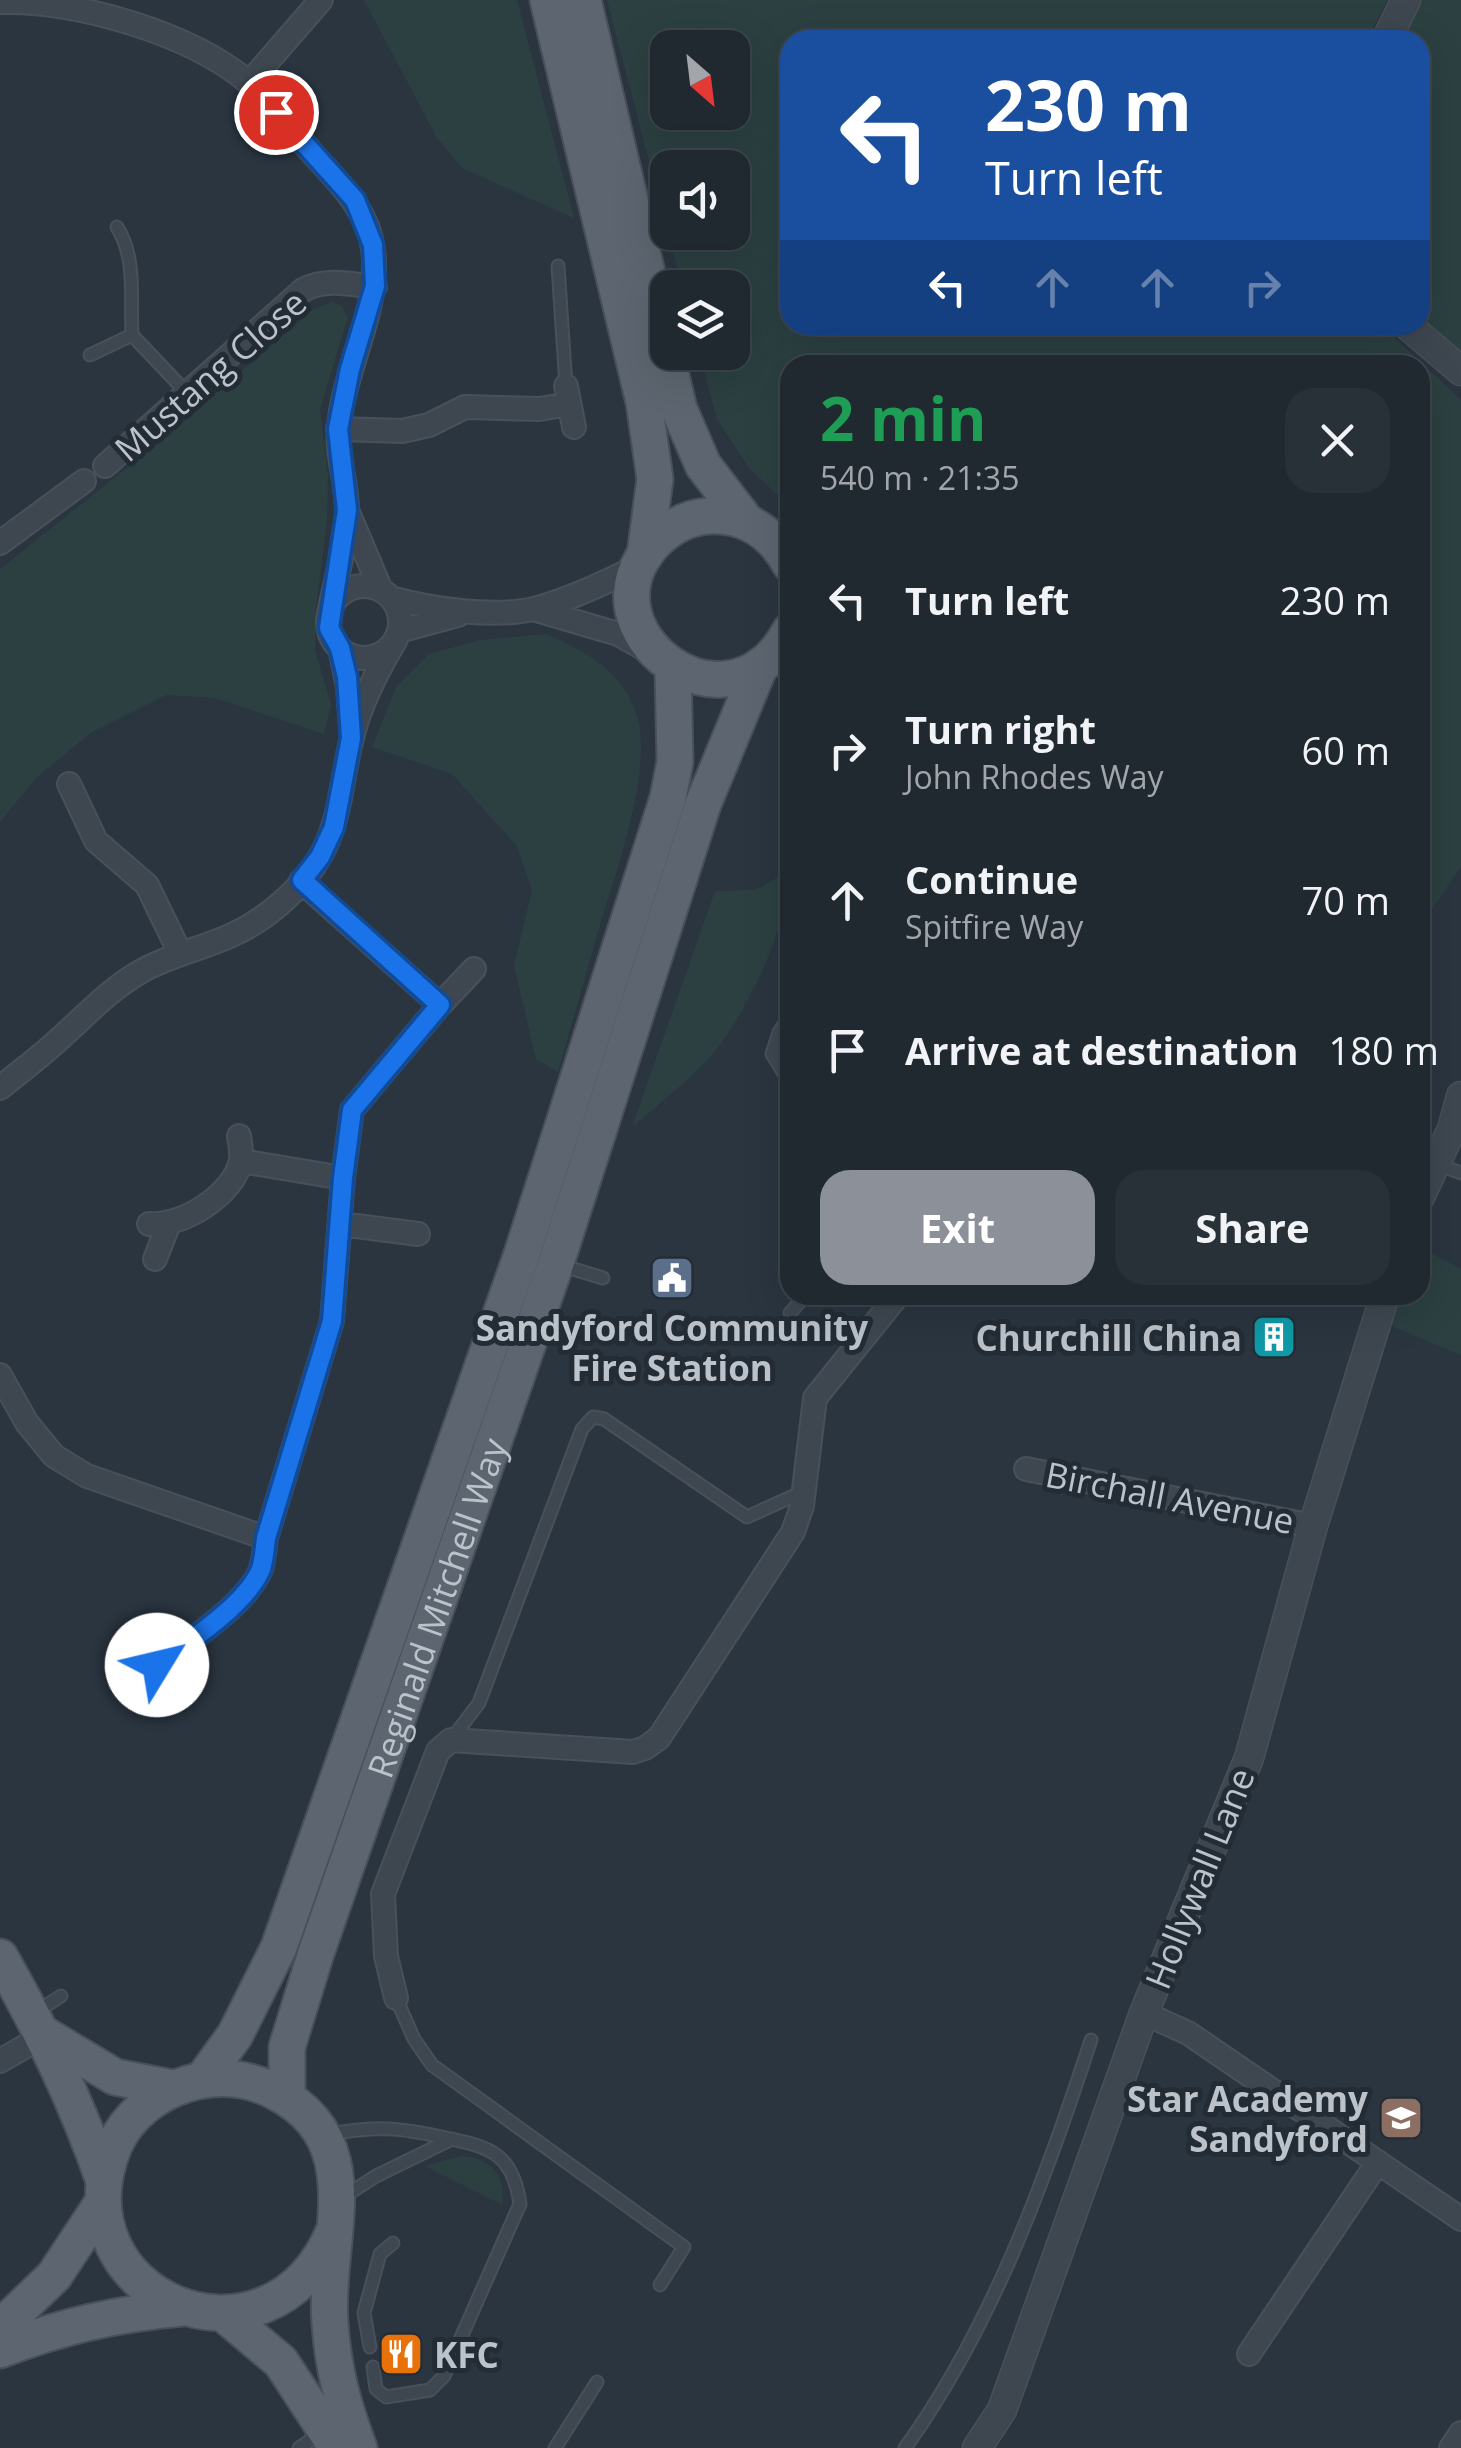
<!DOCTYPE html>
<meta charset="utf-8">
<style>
:root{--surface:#202830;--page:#283038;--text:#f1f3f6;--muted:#a2a6ab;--line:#3d444c;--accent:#8c9099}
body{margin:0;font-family:"Open Sans",sans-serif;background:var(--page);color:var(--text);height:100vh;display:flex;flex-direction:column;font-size:38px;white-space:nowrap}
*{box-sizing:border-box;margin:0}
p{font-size:32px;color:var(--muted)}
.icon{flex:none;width:55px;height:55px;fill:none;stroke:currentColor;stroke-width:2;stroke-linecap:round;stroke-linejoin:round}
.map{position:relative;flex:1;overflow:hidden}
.sheet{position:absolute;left:780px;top:355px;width:650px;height:950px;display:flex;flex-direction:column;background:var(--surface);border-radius:30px;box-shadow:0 10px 40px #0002,0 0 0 2px var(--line)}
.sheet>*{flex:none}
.hud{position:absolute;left:780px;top:30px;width:650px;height:305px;border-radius:30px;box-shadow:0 10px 40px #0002,0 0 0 2px var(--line);background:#1a4fa0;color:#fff;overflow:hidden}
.needle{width:65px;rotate:152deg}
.tools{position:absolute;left:650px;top:30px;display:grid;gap:20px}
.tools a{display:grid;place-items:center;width:100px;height:100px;border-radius:20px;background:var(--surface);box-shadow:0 10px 40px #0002,0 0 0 2px var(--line);font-size:50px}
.pin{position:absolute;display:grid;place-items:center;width:85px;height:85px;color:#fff;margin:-42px;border:5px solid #fff;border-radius:50%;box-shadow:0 2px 10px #0007}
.me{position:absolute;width:110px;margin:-55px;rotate:54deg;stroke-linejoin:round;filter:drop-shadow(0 0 8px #0008)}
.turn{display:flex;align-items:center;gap:35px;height:210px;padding:0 40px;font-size:45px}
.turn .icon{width:130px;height:130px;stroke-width:2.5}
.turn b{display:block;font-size:70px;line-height:85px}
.lanes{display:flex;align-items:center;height:95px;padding:0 40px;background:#0003;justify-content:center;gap:50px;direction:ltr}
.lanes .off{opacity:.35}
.round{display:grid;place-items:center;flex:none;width:105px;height:105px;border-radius:30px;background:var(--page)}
.head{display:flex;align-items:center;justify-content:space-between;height:170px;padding:0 40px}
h1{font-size:60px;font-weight:700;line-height:75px;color:#1e9e55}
.action{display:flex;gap:20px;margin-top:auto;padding:20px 40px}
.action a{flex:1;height:115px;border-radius:30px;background:var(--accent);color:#fff;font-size:40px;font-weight:700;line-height:115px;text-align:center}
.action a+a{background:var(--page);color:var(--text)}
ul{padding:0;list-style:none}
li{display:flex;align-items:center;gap:30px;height:150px;padding:0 40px}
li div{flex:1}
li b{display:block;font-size:38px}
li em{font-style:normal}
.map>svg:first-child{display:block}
.green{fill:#2c4041;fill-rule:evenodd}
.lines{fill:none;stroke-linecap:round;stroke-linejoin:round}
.service-casing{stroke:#485059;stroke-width:15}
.minor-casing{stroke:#485059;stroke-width:26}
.tertiary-casing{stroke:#485059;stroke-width:31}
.primary-casing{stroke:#485059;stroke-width:39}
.service{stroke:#3e4750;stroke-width:11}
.minor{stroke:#3e4750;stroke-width:22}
.tertiary{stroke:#3e4750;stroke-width:28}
.primary{stroke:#5d6670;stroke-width:35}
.route-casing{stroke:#114b97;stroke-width:25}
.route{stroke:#1a73e8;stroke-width:18}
.labels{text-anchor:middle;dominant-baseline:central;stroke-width:10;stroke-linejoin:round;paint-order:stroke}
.street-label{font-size:35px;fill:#bbc2ca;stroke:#232c35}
.poi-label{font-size:35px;font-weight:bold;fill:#bbc2ca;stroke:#232c35;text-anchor:end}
</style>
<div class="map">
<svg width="1461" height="2448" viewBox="0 0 1461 2448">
<rect width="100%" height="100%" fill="#2a3540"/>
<path class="green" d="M364,0h153l57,218 -112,-50 -25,-30z
M607,0h781l-22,40h-576v285h591l80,75v467l-41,59v-561h-630v142l-41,-39 -32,-49 -18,-66 33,-1v-64l-50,-1zM668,48h64v64h-64zM668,168h64v64h-64z
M1422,0h39v363l-41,-38v-285h-17z
M332,302l10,4 6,11 -28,92 8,65 -1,48 -12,93v35l16,55 -7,29 -109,-36 -49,-3 -74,37 -55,45 -37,45v-253l172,-137 140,-122z
M546,634c39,17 72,34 89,76 21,53 -19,161 -35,215 -14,49 -28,98 -42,147l-22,-13 -22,-93 18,-76 -16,-45 -64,-71 -80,-27 24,-60 33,-33 51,-14z
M790,870c0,50 -36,124 -63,165 -24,36 -63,64 -95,92l83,-236 41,-1z
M1420,1247l41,22v86l-72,-30 8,-30h23z
M461,2156c29,2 45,18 42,49l-78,-39z"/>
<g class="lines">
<defs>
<path id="service" d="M558,266l8,120
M132,335l56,59
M90,355l42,-20c-2,-37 5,-76 -15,-108
M790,1016l-11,16 -7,22 18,29
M1437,1164l24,9
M560,1265l43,13
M790,1313l16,-18
M451,1740l28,-37 103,-274 11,-12 11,2 143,98 55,-25
M396,1998l18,41 18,26 252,182 -24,38
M36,2012l25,-16
M329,2134c48,-8 69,-7 117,4 45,9 67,16 74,66l-76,172 -14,14 -44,7 -10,-8 -3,-22
M342,2198l34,-22 76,-37
M370,2347l-6,-34 16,-59 13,-11
M299,2448l22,-15
M555,2448l42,-66
M905,2448c87,-121 140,-267 186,-408"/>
<path id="minor" d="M0,2c76,-2 190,31 248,80 24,21 45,49 66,73 25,28 54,55 59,94 8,61 -29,118 -34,178 -3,27 8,55 8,83 0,34 -12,71 -18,104
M249,83l72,-83
M566,386l8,41
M338,429l64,2 27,-6 36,-18 74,2 30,-5
M105,466l198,-176c23,-12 47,-6 72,-3
M347,510l34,80
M0,543l84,-62
M328 622a36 36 0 1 1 72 0a36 36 0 1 1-72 0Z
M391,598c41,11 104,21 147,10 35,-10 68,-26 101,-42
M533,609l85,25 32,18
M399,631l59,-16
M340,648l8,39 3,38
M69,784l27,57 51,44 33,68
M301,881l139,124
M0,1088c16,-13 32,-25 47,-38 32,-27 57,-57 93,-78 29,-17 62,-23 92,-37 35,-16 70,-46 89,-80 21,-38 20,-77 31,-117 8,-34 25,-67 43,-97
M241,1161l102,17
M149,1224c33,3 85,-29 92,-64 1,-7 -1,-17 -2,-24
M341,1224l77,10
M155,1259l13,-33
M0,1375l27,48 27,33 33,20 179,62
M1026,1469l287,57
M157,1665c30,-22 90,-61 104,-96 3,-10 4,-22 5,-31l66,-217 11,-143 9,-68 88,-105 34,-36
M396,1998l-10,-42 -3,-62 55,-143 13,-11 182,12 12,-4 14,-10 134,-206 9,-26 13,-108 83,-103
M1144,2013l44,20 273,186
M0,2061l45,-26
M1249,2354l129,-192
M1451,2448l10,-15"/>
<path id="tertiary" d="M1386,40l20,-40
M1407,325l54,46
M1420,1197l32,-68 9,-33
M977,2448l25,-38 142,-397 105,-255 64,-232 72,-231"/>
<g id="primary">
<path d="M548,0l96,402 11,77 -10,76"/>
<path d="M583,0l96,409 24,56 43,56"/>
<path d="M790,564c-17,-31 -45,-50 -81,-48 -21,1 -39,11 -54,26 -82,87 73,205 135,89"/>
<path d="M0,1957c42,74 76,143 104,224"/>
<path d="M45,2035l70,42 57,11"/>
<path d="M203,2079l32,-44 44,-88 243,-693 146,-456 7,-36 -2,-94"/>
<path id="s1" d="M287,2098v-51l29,-94 240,-690 147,-459 57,-138"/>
<path d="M334,2231c-66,157 -281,66 -220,-85 13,-30 42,-53 73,-62 30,-9 59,-7 87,7 99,50 49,149 56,232 3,46 13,82 29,125"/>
<path d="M224,2314l57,48 56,86"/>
<path d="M0,2328l54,-52 49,-74"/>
<path d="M0,2350c63,-24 115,-36 182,-42"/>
</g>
</defs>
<use href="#service" class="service-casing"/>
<use href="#minor" class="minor-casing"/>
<use href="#tertiary" class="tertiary-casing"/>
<use href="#primary" class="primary-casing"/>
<use href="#service" class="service"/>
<use href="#minor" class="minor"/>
<use href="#tertiary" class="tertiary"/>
<use href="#primary" class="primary"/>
</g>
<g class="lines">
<defs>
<path id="route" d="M157,1665c30,-22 90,-61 104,-96 3,-10 4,-22 5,-31l66,-217 11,-143 9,-68 88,-105 -138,-125 18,-23 14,-30 17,-89 -4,-61 -7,-29 -11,-20 18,-118 -9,-81 12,-60 25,-83 -2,-41 -18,-45 -79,-88"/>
</defs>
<use href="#route" class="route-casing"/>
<use href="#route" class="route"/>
</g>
<defs>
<symbol id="civic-square" viewBox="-11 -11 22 22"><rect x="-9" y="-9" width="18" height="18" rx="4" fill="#5c6f8a" stroke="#232c35"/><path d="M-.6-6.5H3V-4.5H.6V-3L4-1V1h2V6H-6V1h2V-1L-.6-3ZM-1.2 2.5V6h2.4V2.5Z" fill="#fff"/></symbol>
<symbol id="building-square" viewBox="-11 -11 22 22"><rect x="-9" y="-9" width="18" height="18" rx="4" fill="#0f9aa8" stroke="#232c35"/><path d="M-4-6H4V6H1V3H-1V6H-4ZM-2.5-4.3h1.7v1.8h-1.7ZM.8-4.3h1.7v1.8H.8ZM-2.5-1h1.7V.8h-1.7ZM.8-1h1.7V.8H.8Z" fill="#fff"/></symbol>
<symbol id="school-square" viewBox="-11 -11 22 22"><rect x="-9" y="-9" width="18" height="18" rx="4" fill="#8d6e63" stroke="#232c35"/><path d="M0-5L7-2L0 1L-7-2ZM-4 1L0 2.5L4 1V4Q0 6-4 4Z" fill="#fff"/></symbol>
<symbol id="restaurant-square" viewBox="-11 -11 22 22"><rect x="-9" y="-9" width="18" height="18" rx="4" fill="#e8710a" stroke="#232c35"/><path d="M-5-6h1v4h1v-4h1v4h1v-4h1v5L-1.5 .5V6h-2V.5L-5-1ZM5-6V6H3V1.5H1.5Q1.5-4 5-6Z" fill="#fff"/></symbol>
</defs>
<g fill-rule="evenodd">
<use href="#civic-square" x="647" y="1253" width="50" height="50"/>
<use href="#building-square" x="1249" y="1312" width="50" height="50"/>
<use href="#school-square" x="1376" y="2093" width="50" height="50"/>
<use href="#restaurant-square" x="376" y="2329" width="50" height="50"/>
</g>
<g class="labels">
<g class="street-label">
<text transform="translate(210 375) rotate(-41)">Mustang Close</text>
<text transform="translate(1170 1497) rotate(11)">Birchall Avenue</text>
<text stroke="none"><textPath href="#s1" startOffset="515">Reginald Mitchell Way</textPath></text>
<text transform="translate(1199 1878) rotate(-68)">Hollywall Lane</text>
</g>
<g class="poi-label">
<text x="672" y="1327" text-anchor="middle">Sandyford Community<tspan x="672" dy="40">Fire Station</tspan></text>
<text x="1242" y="1337">Churchill China</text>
<text x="1368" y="2098">Star Academy<tspan x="1368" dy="40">Sandyford</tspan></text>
<text x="434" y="2354" text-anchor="start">KFC</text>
</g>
</g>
</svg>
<div class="tools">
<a><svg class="needle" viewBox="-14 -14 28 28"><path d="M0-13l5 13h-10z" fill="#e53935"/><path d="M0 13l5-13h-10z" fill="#a2a6ab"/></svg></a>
<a><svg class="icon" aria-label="sound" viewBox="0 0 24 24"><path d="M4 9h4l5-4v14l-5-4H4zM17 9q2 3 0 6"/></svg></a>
<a><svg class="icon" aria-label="layers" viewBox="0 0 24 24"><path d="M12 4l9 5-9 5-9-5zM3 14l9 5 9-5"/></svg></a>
</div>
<div class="pin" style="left:276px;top:112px;background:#d93025"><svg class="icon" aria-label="arrive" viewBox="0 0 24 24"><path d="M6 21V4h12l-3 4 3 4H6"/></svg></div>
<svg class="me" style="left:157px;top:1665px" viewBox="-20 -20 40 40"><circle r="19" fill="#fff"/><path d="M0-13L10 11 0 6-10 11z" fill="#1a73e8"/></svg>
<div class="hud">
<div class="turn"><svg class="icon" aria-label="left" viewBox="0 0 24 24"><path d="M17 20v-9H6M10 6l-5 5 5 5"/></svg><div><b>230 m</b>Turn left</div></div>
<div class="lanes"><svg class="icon" aria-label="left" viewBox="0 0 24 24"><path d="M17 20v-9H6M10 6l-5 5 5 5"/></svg><svg class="icon off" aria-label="ahead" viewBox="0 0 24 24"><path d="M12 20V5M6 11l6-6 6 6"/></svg><svg class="icon off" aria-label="ahead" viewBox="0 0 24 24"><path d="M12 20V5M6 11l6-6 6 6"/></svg><svg class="icon off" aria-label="right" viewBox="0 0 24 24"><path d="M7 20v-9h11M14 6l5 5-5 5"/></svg></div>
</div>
<section class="sheet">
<div class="head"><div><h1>2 min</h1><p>540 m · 21:35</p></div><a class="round"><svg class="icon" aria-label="close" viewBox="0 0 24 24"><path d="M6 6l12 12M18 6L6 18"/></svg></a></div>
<ul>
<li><svg class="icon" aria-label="left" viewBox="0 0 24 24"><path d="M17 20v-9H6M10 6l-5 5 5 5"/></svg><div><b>Turn left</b></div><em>230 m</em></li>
<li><svg class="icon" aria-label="right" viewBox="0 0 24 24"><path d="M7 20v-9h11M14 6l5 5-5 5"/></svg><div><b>Turn right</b><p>John Rhodes Way</p></div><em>60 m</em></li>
<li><svg class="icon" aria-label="ahead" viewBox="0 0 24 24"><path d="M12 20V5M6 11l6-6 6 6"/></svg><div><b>Continue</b><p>Spitfire Way</p></div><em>70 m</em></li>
<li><svg class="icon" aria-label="arrive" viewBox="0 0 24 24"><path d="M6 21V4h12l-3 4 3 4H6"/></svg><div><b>Arrive at destination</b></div><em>180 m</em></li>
</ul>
<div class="action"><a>Exit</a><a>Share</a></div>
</section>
</div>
